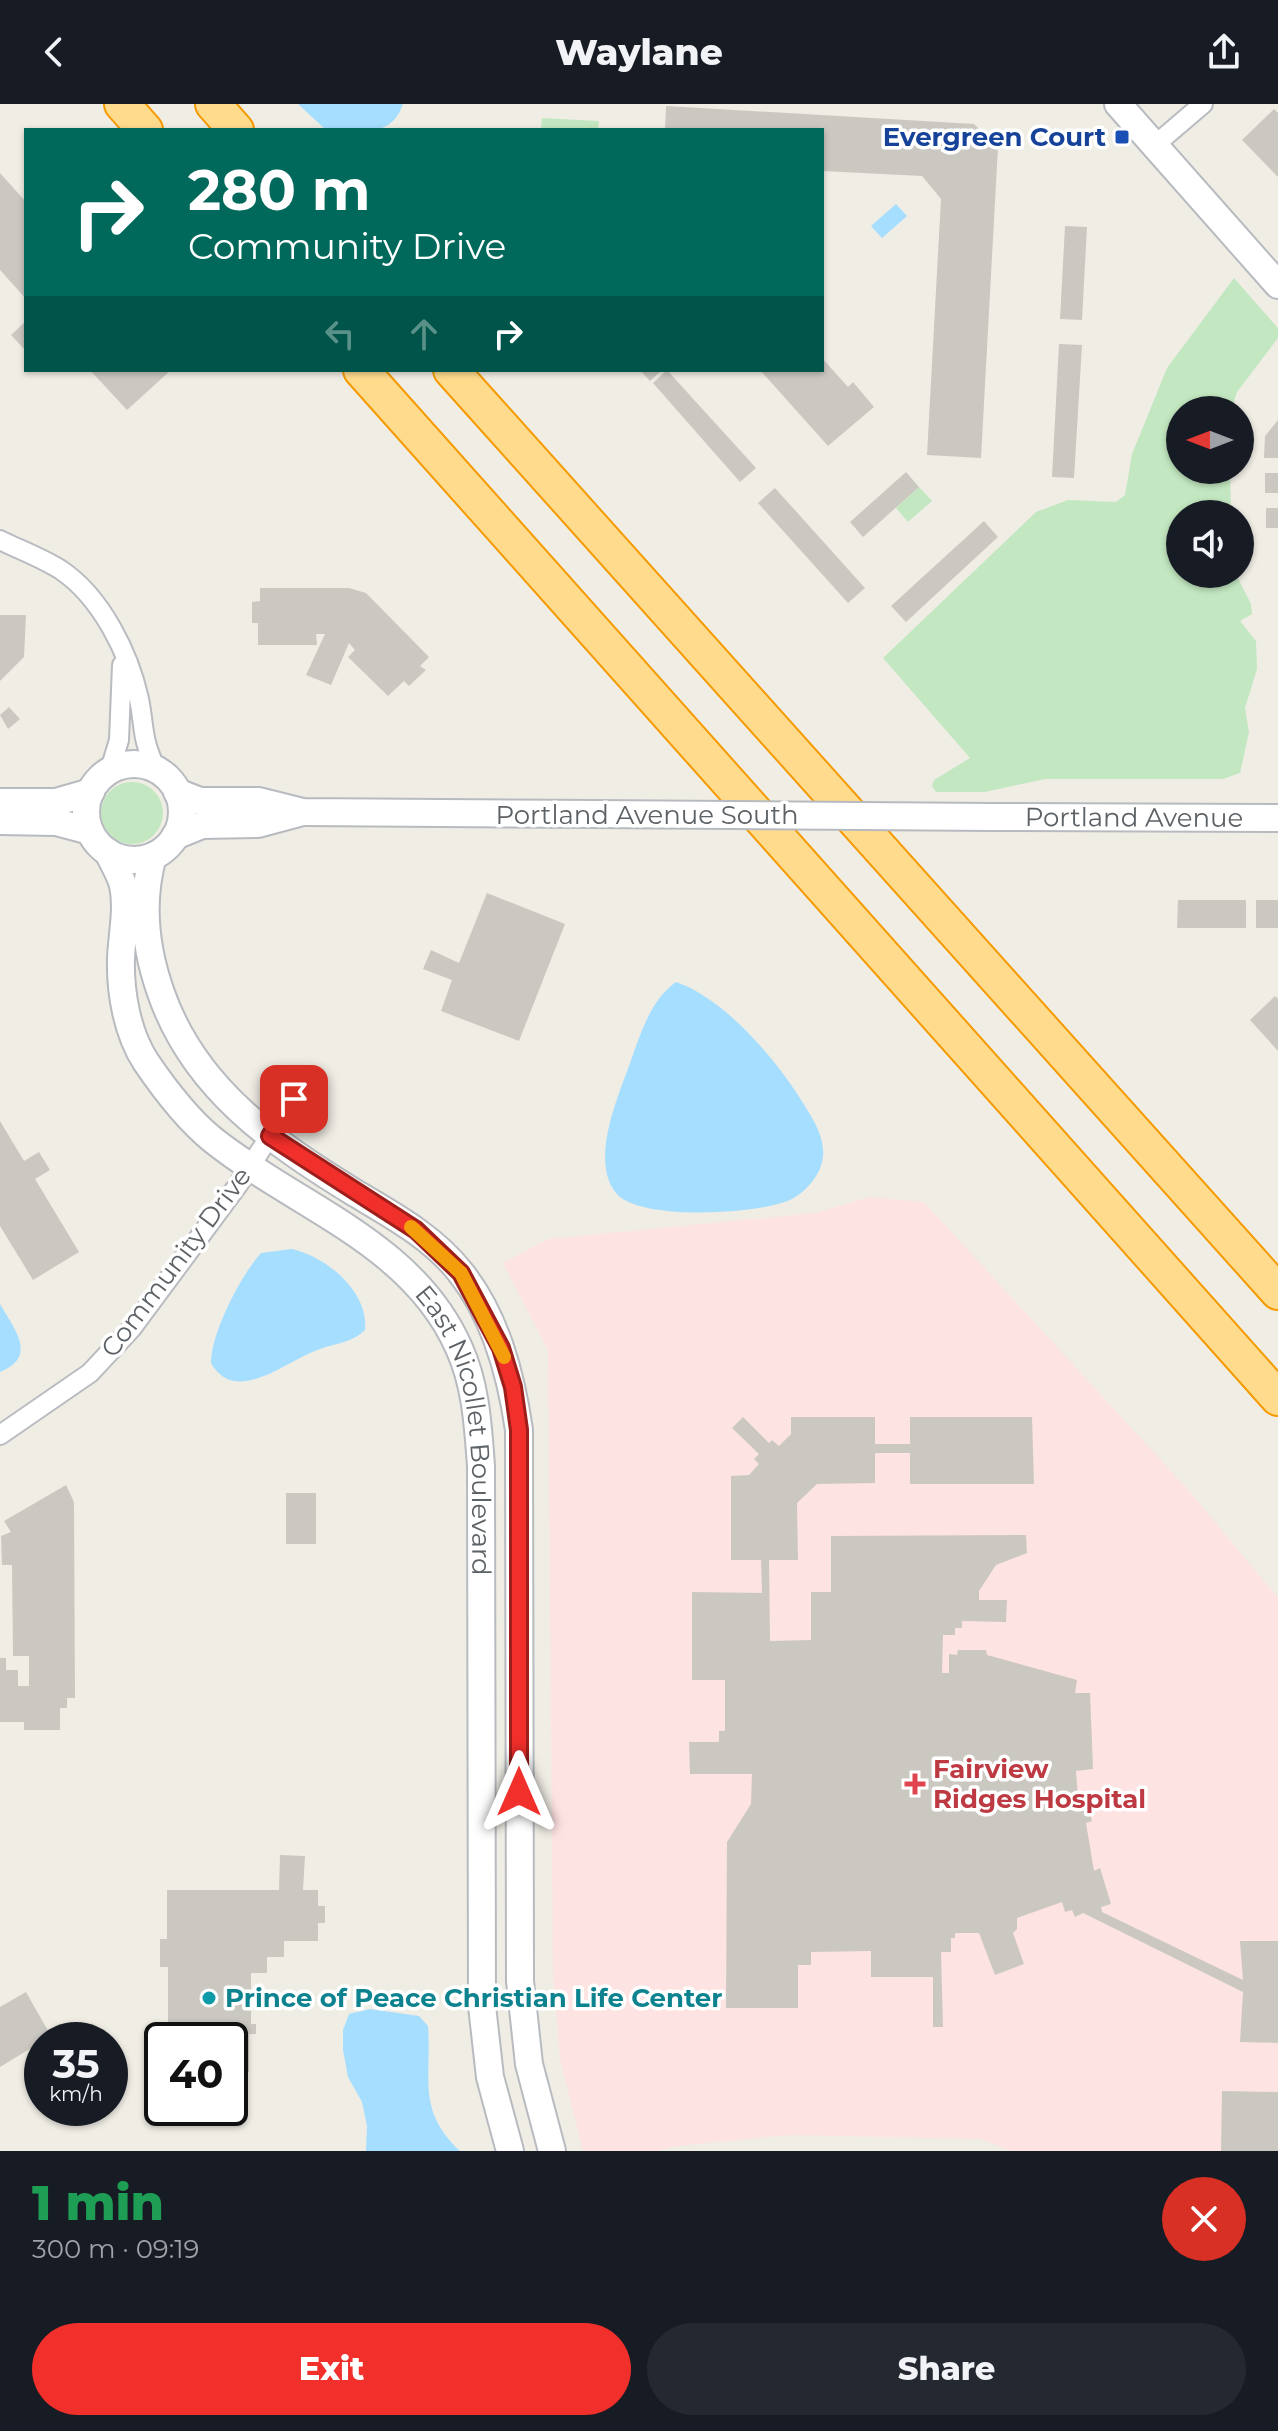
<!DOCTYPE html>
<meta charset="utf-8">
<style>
:root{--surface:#171b24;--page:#242831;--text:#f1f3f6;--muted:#9ea1a6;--accent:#f12f2b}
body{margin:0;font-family:Montserrat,sans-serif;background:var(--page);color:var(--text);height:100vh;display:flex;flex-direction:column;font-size:30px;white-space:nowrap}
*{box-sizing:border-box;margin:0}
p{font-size:26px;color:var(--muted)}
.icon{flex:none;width:44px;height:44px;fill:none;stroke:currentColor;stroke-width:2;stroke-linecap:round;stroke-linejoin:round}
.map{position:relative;height:2047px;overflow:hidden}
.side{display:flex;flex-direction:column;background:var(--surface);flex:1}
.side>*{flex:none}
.hud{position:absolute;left:24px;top:24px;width:800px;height:244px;border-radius:0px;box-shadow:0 2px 6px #0004;background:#00695c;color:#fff;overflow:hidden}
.needle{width:52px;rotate:270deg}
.tools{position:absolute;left:1166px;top:292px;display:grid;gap:16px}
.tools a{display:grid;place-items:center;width:88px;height:88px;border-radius:50%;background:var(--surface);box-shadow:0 2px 6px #0004;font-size:40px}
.speed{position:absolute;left:24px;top:1918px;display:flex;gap:16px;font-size:40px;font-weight:700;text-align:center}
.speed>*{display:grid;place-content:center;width:104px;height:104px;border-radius:50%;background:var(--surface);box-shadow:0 2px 6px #0004;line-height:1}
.speed small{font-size:20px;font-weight:400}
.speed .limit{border:4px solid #111;border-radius:12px;background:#fff;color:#111}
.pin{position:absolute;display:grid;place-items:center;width:68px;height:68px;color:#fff;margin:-34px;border-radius:16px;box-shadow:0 4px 12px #0006}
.me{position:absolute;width:88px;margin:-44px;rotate:0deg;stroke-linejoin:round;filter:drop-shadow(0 0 6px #0008)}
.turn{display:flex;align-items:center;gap:28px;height:168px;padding:0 32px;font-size:36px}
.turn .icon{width:104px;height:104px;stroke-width:2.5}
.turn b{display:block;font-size:56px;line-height:68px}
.lanes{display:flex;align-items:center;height:76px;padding:0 32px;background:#0003;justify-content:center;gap:40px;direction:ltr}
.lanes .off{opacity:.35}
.round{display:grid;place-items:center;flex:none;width:84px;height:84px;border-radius:42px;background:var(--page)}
.head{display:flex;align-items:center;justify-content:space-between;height:136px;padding:0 32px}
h1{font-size:48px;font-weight:800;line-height:60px;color:#1e9e55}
.button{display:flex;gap:16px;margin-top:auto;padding:16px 32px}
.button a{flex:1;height:92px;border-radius:48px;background:var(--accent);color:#fff;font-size:32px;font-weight:800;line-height:92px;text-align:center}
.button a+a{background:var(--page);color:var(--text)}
header{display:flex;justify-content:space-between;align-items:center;height:104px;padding:0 32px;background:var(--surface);font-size:36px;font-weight:800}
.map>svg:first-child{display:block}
.medical{fill:#fde3e2}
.green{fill:#c3e8c1}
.water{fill:#a6deff}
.building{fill:#cbc8c2}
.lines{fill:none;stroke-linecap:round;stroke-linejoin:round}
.street-casing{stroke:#b8bbc0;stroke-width:22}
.secondary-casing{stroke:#b7bbc0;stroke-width:30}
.highway-casing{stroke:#f59a00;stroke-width:38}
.street{stroke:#fff;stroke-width:18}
.secondary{stroke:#fff;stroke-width:26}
.highway{stroke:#ffdb8d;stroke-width:34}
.secondary-bridge-casing{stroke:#b7bbc0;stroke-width:30;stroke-linecap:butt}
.secondary-bridge{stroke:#fff;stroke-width:26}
.route-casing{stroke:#9d1f1c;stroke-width:20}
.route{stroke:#f12f2b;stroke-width:14}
.slow{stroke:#f59e0b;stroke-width:14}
.transit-dot{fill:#1a4fb4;stroke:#fff;stroke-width:3}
.health-dot{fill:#e0444e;stroke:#fff;stroke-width:3}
.culture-dot{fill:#0f9aa8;stroke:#fff;stroke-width:3}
.labels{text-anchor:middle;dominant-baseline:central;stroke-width:7;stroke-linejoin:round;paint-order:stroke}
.transit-label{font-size:26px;font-weight:bold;fill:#164399;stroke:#fff;text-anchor:end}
.street-label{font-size:26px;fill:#5d6266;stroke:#fff}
.health-label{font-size:26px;font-weight:bold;fill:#be3a42;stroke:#fff;text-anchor:start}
.culture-label{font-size:26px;font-weight:bold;fill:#0d838f;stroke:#fff;text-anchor:start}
</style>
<header><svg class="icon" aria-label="back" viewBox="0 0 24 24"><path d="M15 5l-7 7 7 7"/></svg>Waylane<svg class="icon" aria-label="share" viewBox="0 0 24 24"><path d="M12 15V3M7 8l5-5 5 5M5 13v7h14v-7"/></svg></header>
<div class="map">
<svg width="1278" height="2047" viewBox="0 0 1278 2047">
<rect width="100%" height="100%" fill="#f0ede5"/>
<path class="medical" d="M870,1093l54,5 267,291 87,105v553h-267l-31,-12 -191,-4 -113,11 -18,5h-75l-23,-92 -7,-88 -5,-621 -45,-87 45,-24 267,-26z"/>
<path class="green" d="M542,14l57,3 -1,9h-57z
M1234,174l44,50v10l-41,54 -6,18h-51v60h50l1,44h-51v60h56l15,30 1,10 -12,7 16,20 1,28 -12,39 4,24 -9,41 -17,6h-178l-60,13h-49l-4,-6 2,-6 36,-22 -87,-100 153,-146 32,-12 48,2 9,-7 7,-41 35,-86z
M919,383l13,14 -24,21 -12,-14z
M101 709a31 31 0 1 1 62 0a31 31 0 1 1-62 0Z"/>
<path class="water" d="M298,0h105c-12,36 -45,26 -77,26z
M896,100l11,12 -25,22 -11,-12z
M676,878c47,16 95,72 122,113 11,18 27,39 25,61 -1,17 -16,35 -31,43 -29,15 -153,23 -176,-6 -23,-28 -4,-81 7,-111 14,-34 22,-78 53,-100z
M292,1145c35,8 77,43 73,81 -14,14 -32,13 -50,21 -30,11 -80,55 -104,12 0,-30 30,-88 50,-110z
M0,1200c15,26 38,53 0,68z
M370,1905l49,7 9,10c4,53 -12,83 32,125h-94l1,-25 -5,-24 -14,-25 -5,-27v-20l6,-16z"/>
<path class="building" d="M666,2l308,18 24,23 -17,311 -54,-3 14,-256 -19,-23 -100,-5v-41h-157z
M1274,5l4,4v64l-36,-37z
M0,69l26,29v97l-26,-29z
M1065,122l22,1 -5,93 -22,-1z
M26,217v30l-15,-16z
M1059,240l23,1 -8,133 -22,-1z
M822,254l26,29 5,-5 21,25 -46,39 -68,-76h62z
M90,266h81l-44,40z
M640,266h22l-12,11z
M667,266l89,98 -16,14 -87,-99z
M1278,316v38h-14l1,-22z
M906,368l13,15 -56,50 -13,-15z
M1265,369h13v20h-13z
M775,384l90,100 -17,15 -90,-100z
M1266,404h12v20h-12z
M984,417l14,16 -92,85 -15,-16z
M260,484h89l17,5 63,64 -9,9 6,4 -17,16 -5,-5 -16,15 -40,-39 7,-7 -6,-7 -18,42 -25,-10 19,-41h-9l1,11h-59v-22h-6v-21l8,-1z
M0,511h26l-2,42 -24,24z
M9,603l11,12 -12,10 -8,-14z
M487,789l78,31 -46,117 -78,-30 11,-31 -29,-11 8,-19 28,13z
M1178,796h68v28h-69z
M1256,796h22v28h-22z
M1275,892l3,3v52l-28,-31z
M0,1017l24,40 15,-9 11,18 -15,9 44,73 -46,28 -33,-54z
M743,1313l26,26 3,-3 7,6 12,-12v-17h84v27h35v-27h122l2,67h-124v-31h-35v30l-58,1 -20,19 1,57h-29l1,81 41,-1v-48h20v-56l195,-1 1,18 -31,12 -17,26v9h28l-1,22 -44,-1v7h-7v7h-12l-1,38h7v-19l8,1 1,-5h28l1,5 90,25 -2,13h15l3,76 -17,2 2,27 8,-1 6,24 -6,2 8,48 6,-3 11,36 -10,3 1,5 141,68 -3,-39h38v102l-38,-1 3,-50 -160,-79 -8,4 -3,-7 -7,2 -3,-10 -45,16v11l-4,4 11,31 -29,11 -16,-42h-24v5h-4v14h-10l2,75h-10v-50h-62v-26l-60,1v13h-13v43h-72l1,-166 24,-38 1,-30h-62l-1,-32h30v-11h6v-51h-33v-88l70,1 -1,-33h-30v-84l18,-1 10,-11 -5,-5 5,-5 -27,-26z
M66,1381l8,17 1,196h-8v10h-7v22h-36v-8h-24v-64h6v12h12v16h11v-30h-16l-1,-91h-10l-1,-29 10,-4 -7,-11z
M286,1389h30v51h-30z
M280,1751l25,1 -2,34h15v16h7v17h-7v18h-34v16h-17v16h-16v51h5v10h-7v38h-19v-32h-62v-73h-8v-28h7v-49h112z
M26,1888l25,44 -51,31v-60z
M1222,1987l56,1v59h-57z"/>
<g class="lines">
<defs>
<path id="street" d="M1155,41l48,-41
M0,436c20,10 42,18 61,30 40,27 68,83 78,129 6,30 2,38 17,70
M110,666l9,-30 3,-75
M0,1331l90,-62 42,-45 106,-143 56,-86"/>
<g id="secondary">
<path d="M1118,0l160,181"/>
<circle cx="134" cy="708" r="48"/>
<path d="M177,688l23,9h59l44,11 292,2"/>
<path d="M0,698h56l35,-10"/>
<path id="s1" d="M992,713l286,1"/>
<path d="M0,717l56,1 34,9"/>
<path d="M175,732l27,-11 56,-1 41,-11"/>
<path id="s2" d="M108,748c5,11 12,22 15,33 5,24 -1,49 -2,73 -1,34 6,75 25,104 19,28 41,57 67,78 84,67 200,103 246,208 17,37 19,78 22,118l1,540 8,71 20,74"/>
<path d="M153,752c-13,46 -8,92 8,137 33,95 111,149 194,200 37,22 78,44 106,80 35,44 50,102 58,157l1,551 9,83 23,87"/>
</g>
<path id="highway" d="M122,0l23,26
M213,0l23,26
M361,266l917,1028
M451,266l827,922"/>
</defs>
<use href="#street" class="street-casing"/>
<use href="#secondary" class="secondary-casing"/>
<use href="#highway" class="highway-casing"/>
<use href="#street" class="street"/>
<use href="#secondary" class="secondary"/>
<use href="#highway" class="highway"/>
<defs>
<path id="secondary-bridge" d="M595,710l397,3"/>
</defs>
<use href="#secondary-bridge" class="secondary-bridge-casing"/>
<use href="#secondary-bridge" class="secondary-bridge"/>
</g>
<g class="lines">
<defs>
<path id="route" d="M294,995l-24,37 146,94 45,43 40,75 12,39 6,43v362"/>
</defs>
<use href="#route" class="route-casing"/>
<use href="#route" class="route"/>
<path class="slow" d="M411,1123l50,46 43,84"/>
</g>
<rect class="transit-dot" x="1114" y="25" width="16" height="16" rx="4"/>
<path class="health-dot" d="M911 1668h8v8h8v8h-8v8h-8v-8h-8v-8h8z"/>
<circle class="culture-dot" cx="209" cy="1894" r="8"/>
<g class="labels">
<g class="transit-label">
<text x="1106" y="33">Evergreen Court</text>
</g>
<g class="street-label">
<text x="647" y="711">Portland Avenue South</text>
<text stroke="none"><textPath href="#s1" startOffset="142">Portland Avenue</textPath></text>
<text transform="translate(176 1158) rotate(-53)">Community Drive</text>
<text stroke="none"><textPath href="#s2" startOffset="728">East Nicollet Boulevard</textPath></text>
</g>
<g class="health-label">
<text x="933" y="1665">Fairview<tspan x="933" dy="30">Ridges Hospital</tspan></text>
</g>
<g class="culture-label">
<text x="225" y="1894">Prince of Peace Christian Life Center</text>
</g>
</g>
</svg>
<div class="tools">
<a><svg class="needle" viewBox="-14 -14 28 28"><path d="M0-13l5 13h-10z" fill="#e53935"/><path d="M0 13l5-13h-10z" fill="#9ea1a6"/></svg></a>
<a><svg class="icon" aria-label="sound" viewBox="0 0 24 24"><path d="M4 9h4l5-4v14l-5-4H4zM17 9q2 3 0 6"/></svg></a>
</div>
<div class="speed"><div>35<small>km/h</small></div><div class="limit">40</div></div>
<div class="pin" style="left:294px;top:995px;background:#d93025"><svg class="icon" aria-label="arrive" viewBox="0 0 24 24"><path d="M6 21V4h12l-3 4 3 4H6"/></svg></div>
<svg class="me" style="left:519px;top:1688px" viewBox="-20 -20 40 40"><path d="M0-17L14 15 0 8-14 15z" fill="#f12f2b" stroke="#fff" stroke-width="4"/></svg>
<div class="hud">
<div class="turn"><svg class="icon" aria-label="right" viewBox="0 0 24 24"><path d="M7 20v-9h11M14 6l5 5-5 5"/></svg><div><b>280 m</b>Community Drive</div></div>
<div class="lanes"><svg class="icon off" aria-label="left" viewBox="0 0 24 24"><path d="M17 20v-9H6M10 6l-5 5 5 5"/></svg><svg class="icon off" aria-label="ahead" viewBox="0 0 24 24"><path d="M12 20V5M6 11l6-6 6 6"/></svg><svg class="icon" aria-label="right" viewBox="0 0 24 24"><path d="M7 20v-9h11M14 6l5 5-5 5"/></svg></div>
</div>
</div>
<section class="side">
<div class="head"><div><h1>1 min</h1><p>300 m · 09:19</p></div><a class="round" style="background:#d93025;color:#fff"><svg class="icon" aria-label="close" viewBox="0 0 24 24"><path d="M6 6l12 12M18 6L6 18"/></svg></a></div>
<div class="button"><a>Exit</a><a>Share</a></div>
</section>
